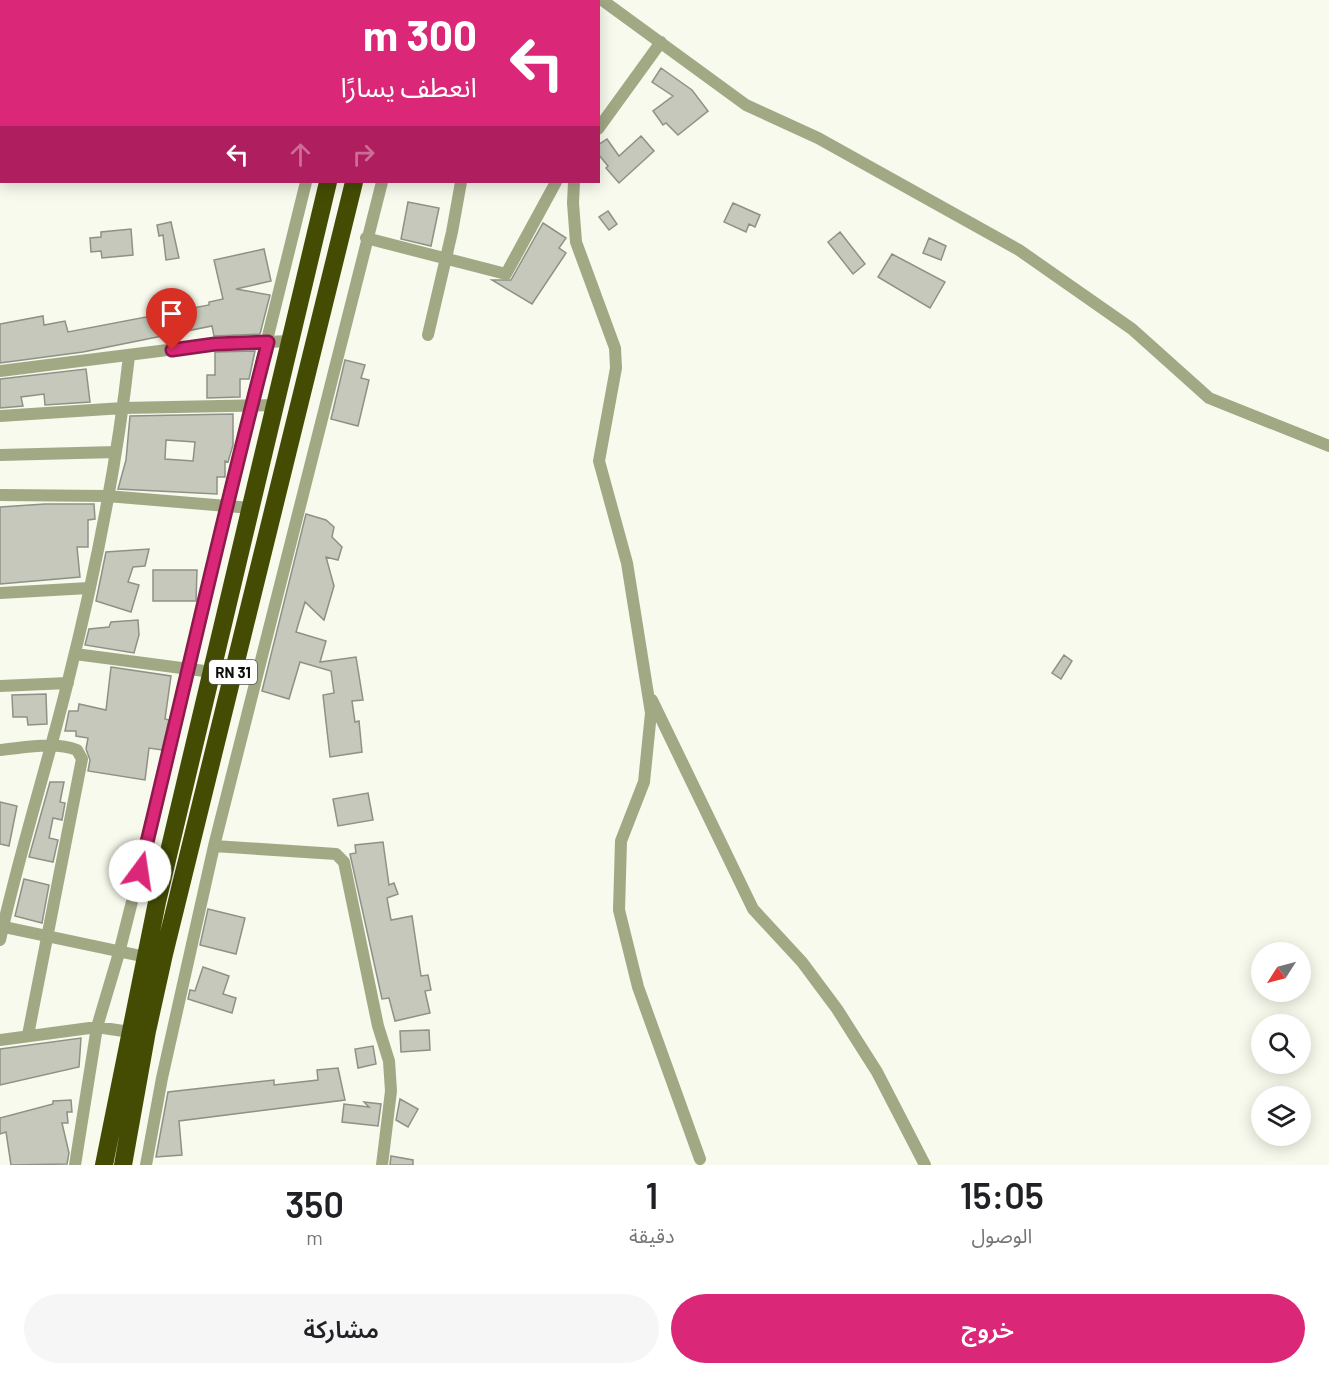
<!DOCTYPE html>
<html lang="ar">
<meta charset="utf-8">
<style>
:root{--surface:#fff;--page:#f6f6f6;--text:#202124;--muted:#757577;--accent:#db2777}
body{margin:0;font-family:Barlow,"Noto Sans Arabic",sans-serif;background:var(--page);color:var(--text);direction:rtl;height:100vh;display:flex;flex-direction:column;font-size:22px;white-space:nowrap}
*{box-sizing:border-box;margin:0}
p{font-size:20px;color:var(--muted)}
.icon{flex:none;width:33px;height:33px;fill:none;stroke:currentColor;stroke-width:2;stroke-linecap:round;stroke-linejoin:round}
.map{position:relative;height:1165px;overflow:hidden;direction:ltr}
.sheet{display:flex;flex-direction:column;background:var(--surface);flex:1}
.sheet>*{flex:none}
.banner{position:absolute;left:0px;top:0px;width:600px;height:183px;box-shadow:0 3px 15px #0003;direction:rtl;background:#db2777;color:#fff;overflow:hidden}
.needle{width:39px;rotate:234deg}
.fabs{position:absolute;left:1251px;top:942px;display:grid;gap:12px}
.fabs a{display:grid;place-items:center;width:60px;height:60px;border-radius:50%;background:var(--surface);box-shadow:0 3px 15px #0003;font-size:30px}
.pin{position:absolute;display:grid;place-items:center;width:51px;height:51px;color:#fff;margin:-62px -26px;border-radius:50% 50% 50% 0;rotate:-45deg;box-shadow:0 0 6px #0007}
.pin .icon{rotate:45deg}
.me{position:absolute;width:66px;margin:-33px;rotate:14deg;stroke-linejoin:round;filter:drop-shadow(0 0 4px #0008)}
.turn{display:flex;align-items:center;gap:21px;height:126px;padding:0 24px;font-size:27px}
.turn .icon{width:78px;height:78px;stroke-width:2.5}
.turn b{display:block;font-size:42px;line-height:51px}
.lanes{display:flex;align-items:center;height:57px;padding:0 24px;background:#0003;justify-content:center;gap:30px;direction:ltr}
.lanes .off{opacity:.35}
.eta{display:flex;justify-content:space-evenly;align-items:center;height:102px;text-align:center}
.eta b{font-size:36px;font-weight:600;line-height:42px}
.primary-button{display:flex;gap:12px;margin-top:auto;padding:12px 24px}
.primary-button a{flex:1;height:69px;border-radius:36px;background:var(--accent);color:#fff;font-size:24px;font-weight:600;line-height:69px;text-align:center}
.primary-button a+a{background:var(--page);color:var(--text)}
.map>svg:first-child{display:block}
.building{fill:#c5c8bb;stroke:#8e9185;stroke-width:1.5;fill-rule:evenodd}
.lines{fill:none;stroke-linecap:round;stroke-linejoin:round}
.minor{stroke:#a1a884;stroke-width:12}
.highway{stroke:#444c03;stroke-width:18}
.route-casing{stroke:#8e194d;stroke-width:15}
.route{stroke:#db2777;stroke-width:10}
.labels{text-anchor:middle;dominant-baseline:central;stroke-width:5;stroke-linejoin:round;paint-order:stroke}
.shield{fill:#fff;stroke:#565653;stroke-width:1.5}
.shield-label{font-size:15px;font-weight:bold;fill:#0d0e09}
</style>
<div class="map">
<svg width="1329" height="1165" viewBox="0 0 1329 1165">
<rect width="100%" height="100%" fill="#f7faec"/>
<path class="building" d="M661,68l31,22 16,21 -30,24 -12,-12 -3,2 -10,-14 20,-15 -21,-14z
M641,136l13,15 -35,32 -13,-15 2,-2 -10,-12v-9l9,-6 12,17z
M408,202l31,6 -8,38 -30,-7z
M733,203l27,12 -5,12 -6,-3 -3,8 -22,-10z
M608,211l9,13 -8,6 -10,-13z
M171,222l8,36 -13,2 -3,-25 -4,1 -2,-11z
M543,223l23,15 -7,10 7,5 -34,51 -40,-24h19z
M131,229l2,26 -31,3 -1,-7 -10,1 -1,-14 11,-1v-5z
M840,232l25,32 -12,10 -25,-32z
M929,238l17,8 -5,14 -18,-7z
M264,249l7,32 -35,8 34,6 -10,39 -46,2 -2,-10 -129,26 -83,11v-39l43,-8 1,9 21,-4 3,11 141,-27v-3l14,-3 -9,-39z
M892,254l53,28 -15,26 -52,-31z
M255,351l-6,28h-9v18l-33,1v-23h8v-23z
M345,360l20,5 -4,13 8,2 -11,46 -27,-7z
M86,369l4,33 -45,3 -1,-11 -23,3 2,9 -23,2v-29z
M233,414v31l-5,17 -3,-1v16h-8v17l-99,-5 8,-29 4,-44zM166,440l29,2 -2,19 -28,-2z
M45,504h49l1,15 -7,1v27h-11l3,30 -80,7v-77z
M306,514l20,6 8,7 -2,10 10,10 -4,13 -12,-3 8,29 -10,34 -19,-18 -9,30 30,9 -6,21 36,-5 7,43 -11,1 3,21 4,-1 3,31 -32,5 -7,-62 11,-2 -3,-22 -31,-9 -11,37 -27,-8z
M149,549l-4,17 -12,1 -5,15 11,3 -8,27 -35,-11 10,-49z
M153,570h44l-1,31h-43z
M138,620l1,15 -5,18 -49,-8 4,-16 20,-2 2,-5z
M1064,655l8,6 -11,18 -9,-6z
M111,667l60,9 -6,43 4,1 -7,30 -13,-2 -4,32 -57,-9 2,-11 -4,-11 2,-11 -12,-2v-5h-11l4,-20h9l1,-7 27,6z
M46,694l1,30 -19,1 -1,-8h-14l-1,-22z
M50,782h14l-4,20 5,1 -3,17 -9,-2 -4,20 9,2 -5,22 -24,-5z
M368,793l5,27 -35,6 -5,-27z
M0,802l17,4 -8,40 -9,-2z
M383,842l6,43 5,-2 4,11 -11,4 4,22 21,-4 9,60 7,-1 3,15 -6,1 5,22 -35,8 -6,-23 -7,1 -32,-145 6,-1 -1,-8z
M24,879l25,6 -7,38 -27,-7z
M208,909l37,9 -9,36 -36,-9z
M203,967l26,9 -6,18 13,4 -4,15 -44,-14 2,-9 5,1z
M429,1030l1,20 -29,2 -1,-21z
M81,1038l-2,29 -79,18v-36z
M373,1046l3,18 -18,4 -3,-19z
M338,1068l7,32 -166,21 3,34 -26,2 12,-65 106,-12v5l44,-5 -1,-10z
M400,1099l18,10 -10,18 -12,-7z
M71,1100l1,12h-5l1,11h-6l7,30 -2,11 -56,1 -5,-33 -6,2v-16l53,-14v-3z
M364,1102l17,2 -3,22 -36,-4 2,-18 25,3z
M391,1156l22,4v5h-23z"/>
<g class="lines">
<path class="minor" d="M115,0l5,2
M602,0l144,105 72,33 201,112 113,79 77,69 120,48
M348,2v-2
M495,2l1,-2
M0,41h2
M598,129l63,-87
M574,182l-1,21 3,39 39,106 1,20 -17,93 28,102 24,150 -7,69 -23,59 -2,69 19,77 62,172
M366,238l140,36 50,-92
M428,335l24,-103 9,-50
M0,371l215,-27 75,-3
M0,416l123,-8 152,-3
M0,455l116,-3
M0,495l107,1 144,12
M0,593l89,-5
M75,654l137,18
M0,686l68,-3
M652,700l101,209 49,53 35,47 40,63 48,93
M0,750c23,-2 54,-9 77,0l5,9 -54,276
M214,846l122,8 8,8 34,164 11,35 2,30 -9,74
M0,926l146,31
M0,940c19,-87 47,-173 68,-259 27,-107 49,-216 61,-325
M0,1040l97,-13 33,5
M75,1165l22,-138 22,-74 49,-194 58,-253 80,-324
M146,1165l16,-87 52,-232 168,-664"/>
<path class="highway" d="M371,2l1,-2
M399,2v-2
M104,1165l53,-263 171,-720
M123,1165l24,-134 17,-77 190,-772"/>
</g>
<g class="lines">
<defs>
<path id="route" d="M140,871c43,-176 82,-353 128,-529l-53,2 -43,6"/>
</defs>
<use href="#route" class="route-casing"/>
<use href="#route" class="route"/>
</g>
<g class="labels">
<rect class="shield" x="209" y="660" width="48" height="24" rx="4.5"/>
<g class="shield-label">
<text x="233" y="672">RN 31</text>
</g>
</g>
</svg>
<div class="fabs">
<a><svg class="needle" viewBox="-14 -14 28 28"><path d="M0-13l5 13h-10z" fill="#e53935"/><path d="M0 13l5-13h-10z" fill="#757577"/></svg></a>
<a><svg class="icon" aria-label="search" viewBox="0 0 24 24"><circle cx="10" cy="10" r="6"/><path d="M15 15l6 6"/></svg></a>
<a><svg class="icon" aria-label="layers" viewBox="0 0 24 24"><path d="M12 4l9 5-9 5-9-5zM3 14l9 5 9-5"/></svg></a>
</div>
<div class="pin" style="left:172px;top:350px;background:#d93025"><svg class="icon" aria-label="arrive" viewBox="0 0 24 24"><path d="M6 21V4h12l-3 4 3 4H6"/></svg></div>
<svg class="me" style="left:140px;top:871px" viewBox="-20 -20 40 40"><circle r="19" fill="#fff"/><path d="M0-13L10 11 0 6-10 11z" fill="#db2777"/></svg>
<div class="banner">
<div class="turn"><svg class="icon" aria-label="left" viewBox="0 0 24 24"><path d="M17 20v-9H6M10 6l-5 5 5 5"/></svg><div><b>300 m</b>انعطف يسارًا</div></div>
<div class="lanes"><svg class="icon" aria-label="left" viewBox="0 0 24 24"><path d="M17 20v-9H6M10 6l-5 5 5 5"/></svg><svg class="icon off" aria-label="ahead" viewBox="0 0 24 24"><path d="M12 20V5M6 11l6-6 6 6"/></svg><svg class="icon off" aria-label="right" viewBox="0 0 24 24"><path d="M7 20v-9h11M14 6l5 5-5 5"/></svg></div>
</div>
</div>
<section class="sheet">
<div class="eta">
<div><b>15:05</b><p>الوصول</p></div>
<div><b>1</b><p>دقيقة</p></div>
<div><b>350</b><p>m</p></div>
</div>
<div class="primary-button"><a>خروج</a><a>مشاركة</a></div>
</section>
